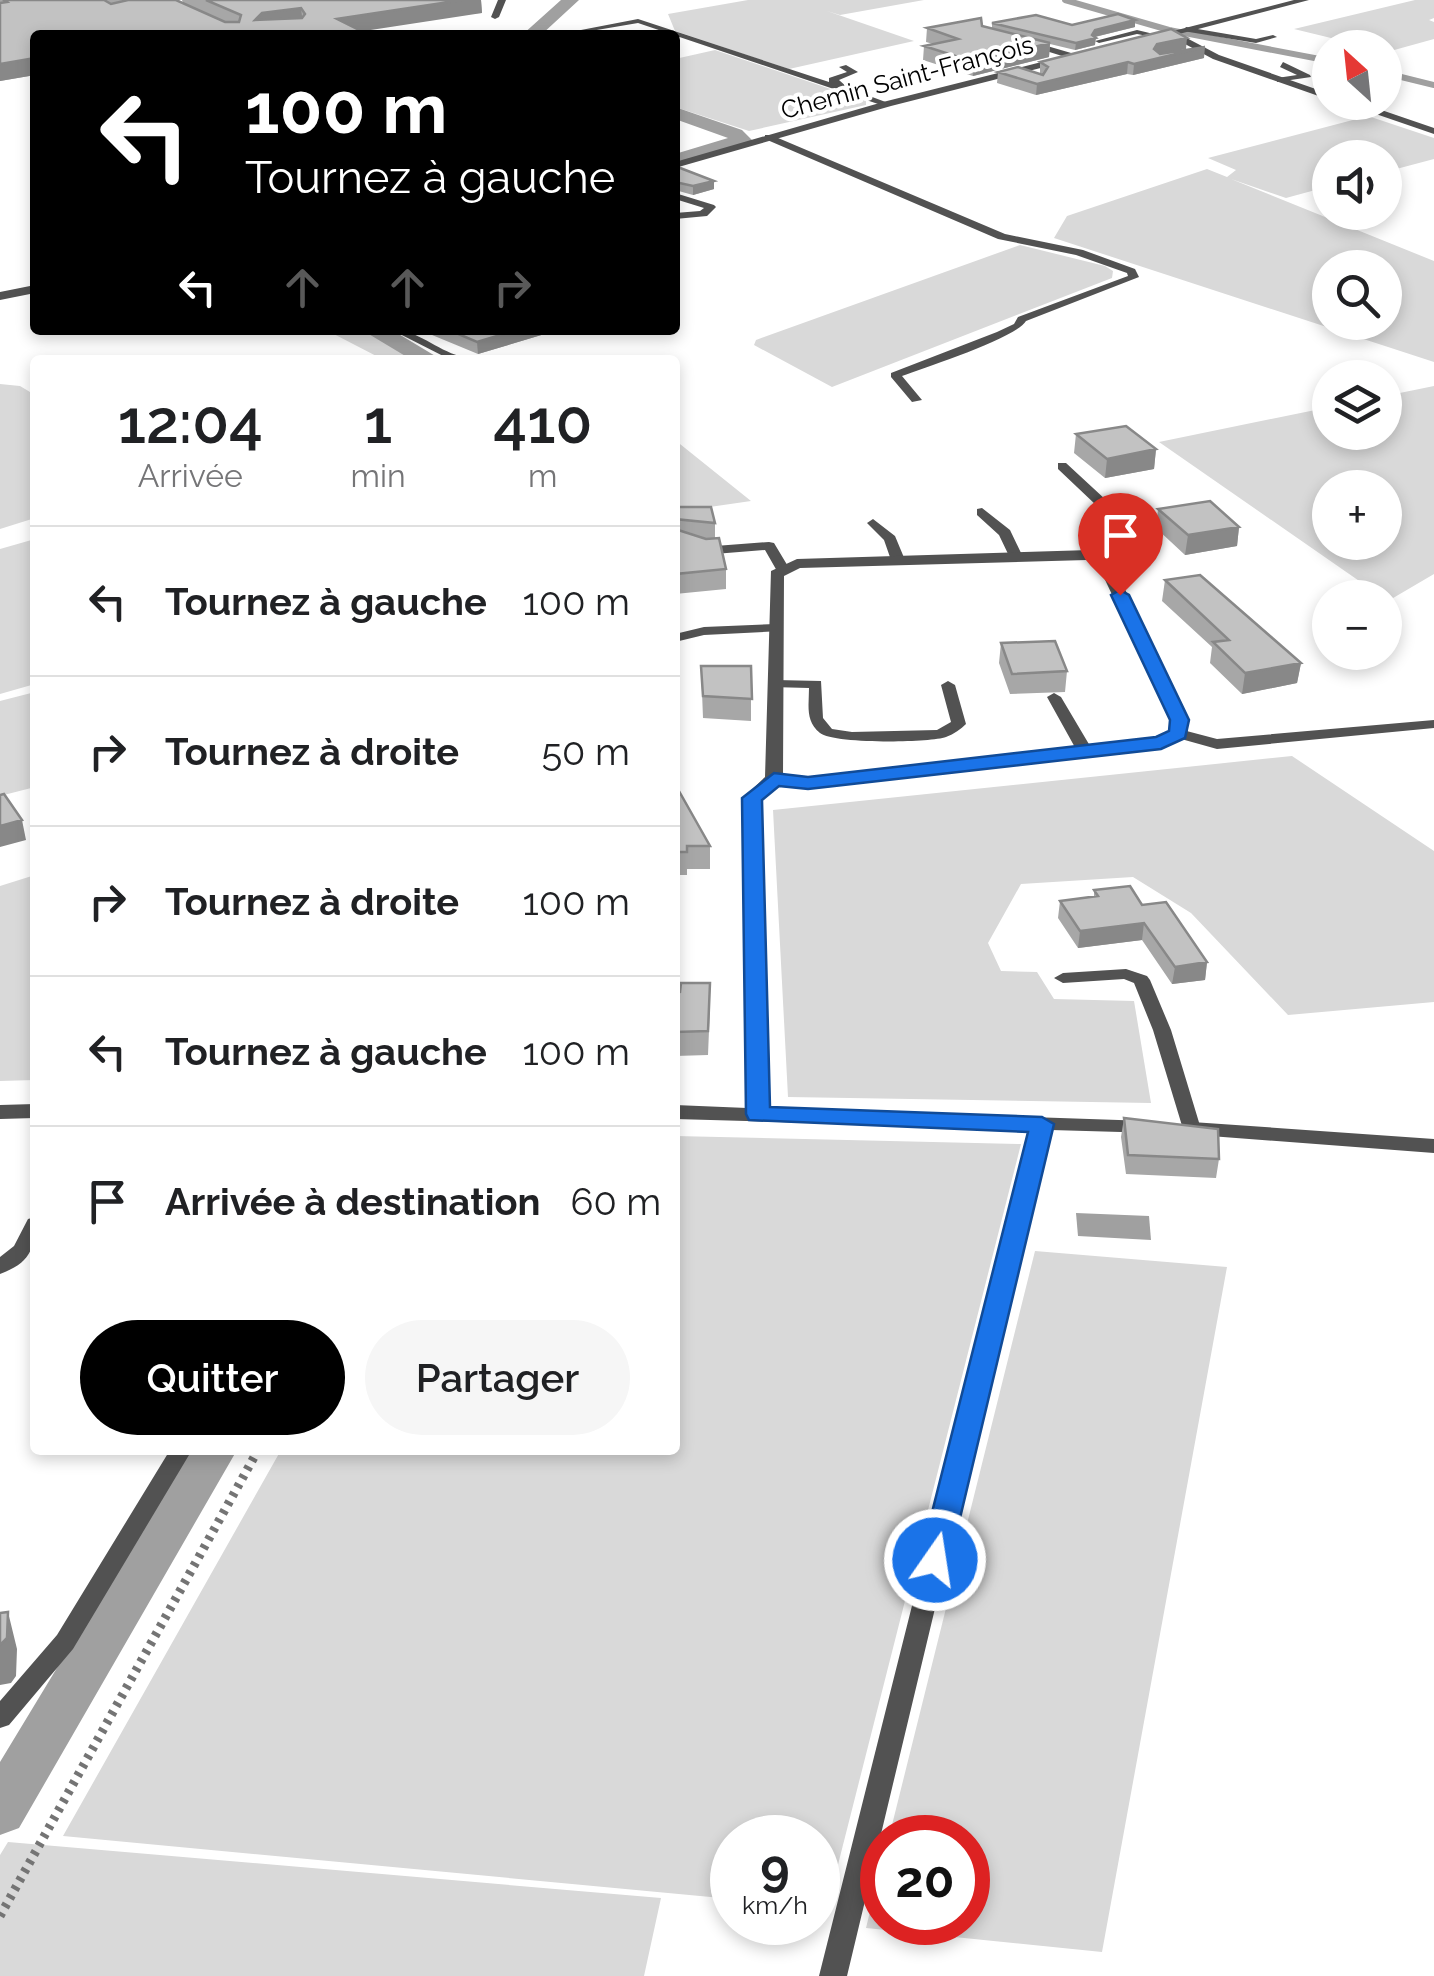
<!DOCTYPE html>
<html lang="fr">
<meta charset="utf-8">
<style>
:root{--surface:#fff;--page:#f6f6f6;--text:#202124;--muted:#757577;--line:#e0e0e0;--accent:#000}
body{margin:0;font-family:Raleway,sans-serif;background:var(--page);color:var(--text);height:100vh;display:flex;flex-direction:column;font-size:38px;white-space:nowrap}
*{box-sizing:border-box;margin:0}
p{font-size:32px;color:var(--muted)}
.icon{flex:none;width:55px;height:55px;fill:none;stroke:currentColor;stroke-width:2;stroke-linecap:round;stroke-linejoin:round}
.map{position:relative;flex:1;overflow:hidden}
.sheet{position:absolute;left:30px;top:355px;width:650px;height:1100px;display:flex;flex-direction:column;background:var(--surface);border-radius:10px;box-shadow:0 5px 15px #0003}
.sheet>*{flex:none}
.guide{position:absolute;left:30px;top:30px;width:650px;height:305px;border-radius:10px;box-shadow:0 5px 15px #0003;background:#000;color:#fff;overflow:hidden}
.needle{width:65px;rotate:333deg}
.tools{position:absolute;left:1312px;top:30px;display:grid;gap:20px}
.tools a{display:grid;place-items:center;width:90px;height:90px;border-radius:50%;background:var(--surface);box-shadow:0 5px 15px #0003;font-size:50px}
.speed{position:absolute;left:710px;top:1815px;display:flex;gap:20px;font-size:50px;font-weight:700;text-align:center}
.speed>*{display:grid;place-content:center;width:130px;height:130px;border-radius:50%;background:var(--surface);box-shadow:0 5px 15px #0003;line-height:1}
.speed small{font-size:25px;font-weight:400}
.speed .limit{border:15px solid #d22;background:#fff;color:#111}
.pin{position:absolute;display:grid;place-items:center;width:85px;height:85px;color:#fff;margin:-102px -42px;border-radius:50% 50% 50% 0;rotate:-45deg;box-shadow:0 0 10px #0007}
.pin .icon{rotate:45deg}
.me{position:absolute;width:110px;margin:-55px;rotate:13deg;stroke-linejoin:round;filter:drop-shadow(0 0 8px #0008)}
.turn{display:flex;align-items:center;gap:35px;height:210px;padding:0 50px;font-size:45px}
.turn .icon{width:130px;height:130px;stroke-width:2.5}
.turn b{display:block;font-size:70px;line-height:85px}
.lanes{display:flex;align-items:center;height:95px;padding:0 50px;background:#0003;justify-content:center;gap:50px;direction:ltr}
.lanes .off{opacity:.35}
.eta{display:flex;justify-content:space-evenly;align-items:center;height:170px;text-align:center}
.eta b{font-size:60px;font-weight:600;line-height:70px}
.primary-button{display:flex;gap:20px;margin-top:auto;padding:20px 50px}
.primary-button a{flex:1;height:115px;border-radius:60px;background:var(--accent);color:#fff;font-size:40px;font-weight:600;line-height:115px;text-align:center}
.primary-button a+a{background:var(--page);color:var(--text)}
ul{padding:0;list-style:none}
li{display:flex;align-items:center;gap:30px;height:150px;padding:0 50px;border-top:2px solid var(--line)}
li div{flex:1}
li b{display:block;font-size:38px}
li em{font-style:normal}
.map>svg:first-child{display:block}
.green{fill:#d9d9d9;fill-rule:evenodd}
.water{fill:#a0a0a0}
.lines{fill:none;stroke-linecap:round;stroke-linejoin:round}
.stream{stroke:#a0a0a0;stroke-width:6}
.canal{fill:#a0a0a0;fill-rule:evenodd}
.path{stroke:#747474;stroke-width:9;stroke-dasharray:4 6;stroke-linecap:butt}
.service{fill:#525252;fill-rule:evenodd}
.minor{fill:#525252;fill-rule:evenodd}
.wall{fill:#a7a7a7}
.shaded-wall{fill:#888}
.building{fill:#c2c2c2;stroke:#888;stroke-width:2.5;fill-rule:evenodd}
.route{fill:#1a73e8;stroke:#114b97;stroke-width:2.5}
.labels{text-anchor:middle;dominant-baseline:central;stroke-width:8;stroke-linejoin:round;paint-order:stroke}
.far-street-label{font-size:25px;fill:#000;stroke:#fff}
</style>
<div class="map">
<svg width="1434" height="1976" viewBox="0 0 1434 1976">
<rect width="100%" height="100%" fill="#fff"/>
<path class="green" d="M748,0h176l-84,15 -13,-4 87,30 -125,28 -114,-38 -7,-17z
M1415,0h19v18l-5,2 5,2v17l-47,13 -2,-4 -17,-1 -74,-18z
M715,50l151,51v4l-117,26 -74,-24v-48z
M1368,116l66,22v21l-49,13v-14h-55v28l-44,12 -55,-19 203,82v101l-380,-124 13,-22 140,-47 20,8 9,-7 -28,-12zM1330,268h55v54h-55z
M1020,245l85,21 8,5 -1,7 -280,109 -78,-42 2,-5z
M326,330h41l54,30h-37z
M0,384l20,2 15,9v123l-35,11z
M1434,386v188l-46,27 -229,-159 171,-35v25h55v-36zM1330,488h55v54h-55z
M675,440l76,61 -76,11z
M35,539v145l-35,10v-145z
M35,692v95l-35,9v-95z
M1292,756l142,95v151l-146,13 -97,-102 -58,-36 -112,7 -33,59 13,28 36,1 17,27 80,2 17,102 -363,-6 -15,-287z
M35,875v205l-35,1v-195z
M675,1136l346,8 -194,764 -9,-1v-69h-86v61l-669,-63 218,-386h394z
M1035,1251l192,16 -125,685 -236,-24 16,-66v60h86v-84l-79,-1z
M8,1842l653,56 -17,78h-644v-121z"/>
<path class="water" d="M1076,1213l73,3 2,24 -73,-4z"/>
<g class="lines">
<path class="stream" d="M1065,0l104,30 161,31
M1385,73l49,12"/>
<path class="canal" d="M561,0h18l-38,35h-19z
M675,107l67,23 10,10 -3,4 -74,22v-12l53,-16 -53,-19z
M362,330h30l50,30h-30z
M189,1450h48l-218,378 -19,7v-73z"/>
<path class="path" d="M0,1916l258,-466"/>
<path class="service" d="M498,0h8l-7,17 -4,2 -4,-2z
M638,19l191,63v-4l18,-6 -8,-5 7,-2 12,7 -19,8 9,8 43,16 -7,2 -246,-83 -53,9 -4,-2z
M1186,27l70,12 17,-4 4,2 -21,6 -73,-12z
M1137,30l25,6 -4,2 -21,-4 -38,9 -4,-2z
M1030,41l48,14 1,2 -4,3 -48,-15z
M1283,62l27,13 1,2 -34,5v-4l20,-3 -17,-8z
M765,135h6l234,99 78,16 52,19 4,8 -113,44c-10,17 -100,46 -124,55l20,24 -10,2 -21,-25v-4l106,-41 17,-8 4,-7 110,-41 -1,-3 -51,-18 -78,-16 -233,-100z
M675,193l39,12 2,2 -9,9 -32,3v-6l25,-2 4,-3 -29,-9z
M392,330c27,0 44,20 68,26 9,2 16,0 24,4h-33z
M1058,463h8l40,37 13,24 -24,34h-10l-2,-3 23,-31 -10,-19 -38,-36z
M982,508l28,22 12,25 -2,3h-10l-11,-23 -22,-20v-6z
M873,519l22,17 10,24 -2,3h-10l-2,-3 -7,-20 -17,-17z
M769,542l5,1 15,25 -2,3h-10l-12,-21 -63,5 -7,-4 7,-4z
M776,624l7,4 -2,3 -77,4 -29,7v-8l29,-7z
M776,680l45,1 2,37 9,11 20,3 85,-2 14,-8 -10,-37 7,-4 7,4 11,39c-5,5 -12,10 -20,13 -17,6 -113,7 -126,-4 -15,-12 -11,-28 -11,-45l-38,-1v-6z
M1054,693l7,4 32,54 -3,3 -5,2 -8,-5 -30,-54z
M1434,720v8l-217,21 -43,-12 -3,-3 8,-5 38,10z
M1126,969l21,7 3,4 21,50 30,99 -2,4h-14l-2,-4 -30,-99 -19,-47 -10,-4 -61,4 -9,-5 9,-5z
M1042,1118l9,6 -204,852h-28l214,-852z
M35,1217c0,31 -3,45 -35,57v-17l14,-11 14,-27z
M170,1450h22l-119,199 -64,76 -9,3v-27l57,-66z"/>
<path class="minor" d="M1294,0h15l-130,34 40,21 111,39v6l-117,-41 -43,-23 -19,5 -5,-3z
M1065,56l3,5 -177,45 -216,62v-6l208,-60z
M1341,102h17l76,26v6z
M35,285v8l-35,7v-8z
M1090,550l23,14 74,156 1,14 -27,14 -353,40 -30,-3 -17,14 8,309 379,13 8,2 3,5 -3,5 -481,-14v-14l72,3 -4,-310 22,-21 6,-206 26,-12zM1087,560l12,7 72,153 -1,12 -13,6 -349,40 -25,-3 1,-199 16,-8z
M35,1104v14l-35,1v-14z
M1192,1122l242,17v14l-250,-19 -3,-5z"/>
</g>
<path class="wall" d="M0,0h176l7,3 -1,-3h299l1,13 -447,22v40l-35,6z
M1135,20v7l-40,10v8l-20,5 -25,-6 -1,13 -76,19 -50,-16 1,-14 9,-2 -7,-2 1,-14 55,-2 10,3v-6l80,2z
M1186,49l-19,4 37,5 -71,17 -6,-1 -91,21 -39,-12 1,-11 44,2 -2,-1v-11z
M675,166l39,23 -21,6 -18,-5z
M420,330h138l-80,24z
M1076,434l80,15 -2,20 -49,9 -31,-25z
M675,507l40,16v15l11,31v20l-51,5z
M1158,509l81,18 -2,19 -52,9 -29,-27z
M1165,580l136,83 -4,20 -55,11 -32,-31 2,-16 -50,-46z
M1001,643l66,28 -2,21 -55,2 -11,-31z
M701,666h50v55l-48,-3z
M675,784l35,62v23h-23v6h-12z
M1094,890l48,15 65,57 -2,18 -33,4 -30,-44 -64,8 -20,-30 2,-17 34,-4z
M675,993l35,13 -2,49 -33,1z
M1124,1118l95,41 -3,19 -90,-4 -5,-37z"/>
<path class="shaded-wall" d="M462,0h19l1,13 -144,22 -1,-16z
M301,8l2,16 -48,-4 7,-7z
M1135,20v7l-41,10 2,1 -1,7 -20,5 1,-7 16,-8 3,-5z
M1187,38l-1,11 -30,6 -2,-6 3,-5z
M1050,43l-1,14 -76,19 1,-14z
M1205,47l-1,11 -71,17 1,-11z
M35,58v17l-35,6v-17z
M1128,62l-1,12 -91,21 1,-11z
M714,181v8l-21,6v-9z
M517,330h41l-80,24 -1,-12z
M1156,449l-2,20 -49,9 2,-19z
M1239,527l-2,19 -52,9 3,-20z
M1301,663l-4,20 -55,11 3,-21z
M22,820l4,20 -26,7v-21z
M1144,923l-2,17 -64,8 2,-17z
M1207,962l-2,18 -33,4 3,-17z
M8,1612l9,37 -1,27 -5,7 -11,2v-40z"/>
<path class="building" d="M4,0h100l7,4 17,-4h48l49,22h14l2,-7 -35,-15h256l-125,19 32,16h-334v23l-35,6v-61l7,-1zM301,8l4,6 -3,4 -47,2 7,-7z
M1118,14l17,6 -40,10 -3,5 4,3 -20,5 -84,-20 44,-8 36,10z
M981,18l1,8 68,17 -76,19 -50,-16 34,-7 -31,-11z
M1171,29l16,9 -30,6 -3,5 6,5 45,-7 -71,17 -6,-2 -91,22 -39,-12 20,-5 25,8 5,-8 -8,-5z
M675,166l39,15 -21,5 -18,-4z
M449,330h68l-40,12z
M1126,426l30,23 -49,10 -31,-25z
M1210,501l29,26 -51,8 -30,-26z
M675,507h36l4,16 -40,-4z
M675,529l31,10 13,-1 7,31 -51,5z
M1200,575l101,88 -56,10 -32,-31 16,-2 -64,-60z
M1055,641l12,30 -55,3 -11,-31z
M701,666h50l1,33 -49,-3z
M675,784l35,62h-23v6h-12z
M4,794l18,26 -22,6v-31z
M1130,886l12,19 24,-3 41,60 -32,5 -31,-44 -64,8 -20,-30 38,-5 -4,-6z
M681,983h29l-2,48 -33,1v-39l5,-1z
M1124,1118l94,11 1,30 -91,-4z
M8,1612l-1,26 -7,7v-32z"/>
<path class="route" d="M1120,590l9,5 60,125 -4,18 -24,11 -353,40 -29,-3 -17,14 8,307 272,10 12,7 -104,436 -5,9 -10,3 -11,-3 -4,-9 108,-428 -279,-12 -3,-6 -4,-316 32,-25 34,4 348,-40 13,-6 1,-11 -59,-125z"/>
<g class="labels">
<g class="far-street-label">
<text transform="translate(907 77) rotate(-15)">Chemin Saint-François</text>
</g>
</g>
</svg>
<div class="tools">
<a><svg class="needle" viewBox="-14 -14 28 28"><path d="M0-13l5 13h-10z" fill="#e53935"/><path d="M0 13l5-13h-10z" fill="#757577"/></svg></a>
<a><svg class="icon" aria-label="sound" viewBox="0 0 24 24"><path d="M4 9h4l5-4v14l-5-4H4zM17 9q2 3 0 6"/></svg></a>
<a><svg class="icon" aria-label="search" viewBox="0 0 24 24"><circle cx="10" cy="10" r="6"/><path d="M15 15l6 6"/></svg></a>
<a><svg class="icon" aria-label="layers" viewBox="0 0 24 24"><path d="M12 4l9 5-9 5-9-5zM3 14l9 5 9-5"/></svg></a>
<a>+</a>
<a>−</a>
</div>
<div class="speed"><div>9<small>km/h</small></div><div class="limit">20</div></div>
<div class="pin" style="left:1120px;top:595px;background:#d93025"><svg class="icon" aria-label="arrive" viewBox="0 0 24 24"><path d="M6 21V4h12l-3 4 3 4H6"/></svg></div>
<svg class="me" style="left:935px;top:1560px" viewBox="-20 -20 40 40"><circle r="17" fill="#1a73e8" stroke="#fff" stroke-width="3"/><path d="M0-11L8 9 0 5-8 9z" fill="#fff"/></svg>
<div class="guide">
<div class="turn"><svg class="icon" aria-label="left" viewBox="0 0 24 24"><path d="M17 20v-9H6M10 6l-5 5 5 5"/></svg><div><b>100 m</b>Tournez à gauche</div></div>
<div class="lanes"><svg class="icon" aria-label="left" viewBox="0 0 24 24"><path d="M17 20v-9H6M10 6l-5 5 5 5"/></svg><svg class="icon off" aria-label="ahead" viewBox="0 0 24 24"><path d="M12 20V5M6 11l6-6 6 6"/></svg><svg class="icon off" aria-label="ahead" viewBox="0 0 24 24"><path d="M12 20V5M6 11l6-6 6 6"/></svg><svg class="icon off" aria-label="right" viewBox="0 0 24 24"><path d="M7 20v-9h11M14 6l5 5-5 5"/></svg></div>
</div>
<section class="sheet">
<div class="eta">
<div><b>12:04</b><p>Arrivée</p></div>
<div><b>1</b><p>min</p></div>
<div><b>410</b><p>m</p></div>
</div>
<ul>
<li><svg class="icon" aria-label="left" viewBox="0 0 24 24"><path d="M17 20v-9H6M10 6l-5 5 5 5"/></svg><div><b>Tournez à gauche</b></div><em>100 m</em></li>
<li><svg class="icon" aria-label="right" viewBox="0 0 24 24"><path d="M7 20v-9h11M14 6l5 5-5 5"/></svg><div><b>Tournez à droite</b></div><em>50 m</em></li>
<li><svg class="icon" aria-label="right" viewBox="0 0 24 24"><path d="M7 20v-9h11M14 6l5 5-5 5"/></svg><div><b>Tournez à droite</b></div><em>100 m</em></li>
<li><svg class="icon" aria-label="left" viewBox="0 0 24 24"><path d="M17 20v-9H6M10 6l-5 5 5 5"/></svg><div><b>Tournez à gauche</b></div><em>100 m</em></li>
<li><svg class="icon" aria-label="arrive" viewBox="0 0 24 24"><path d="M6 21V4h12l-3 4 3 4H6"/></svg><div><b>Arrivée à destination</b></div><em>60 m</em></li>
</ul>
<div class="primary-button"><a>Quitter</a><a>Partager</a></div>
</section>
</div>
